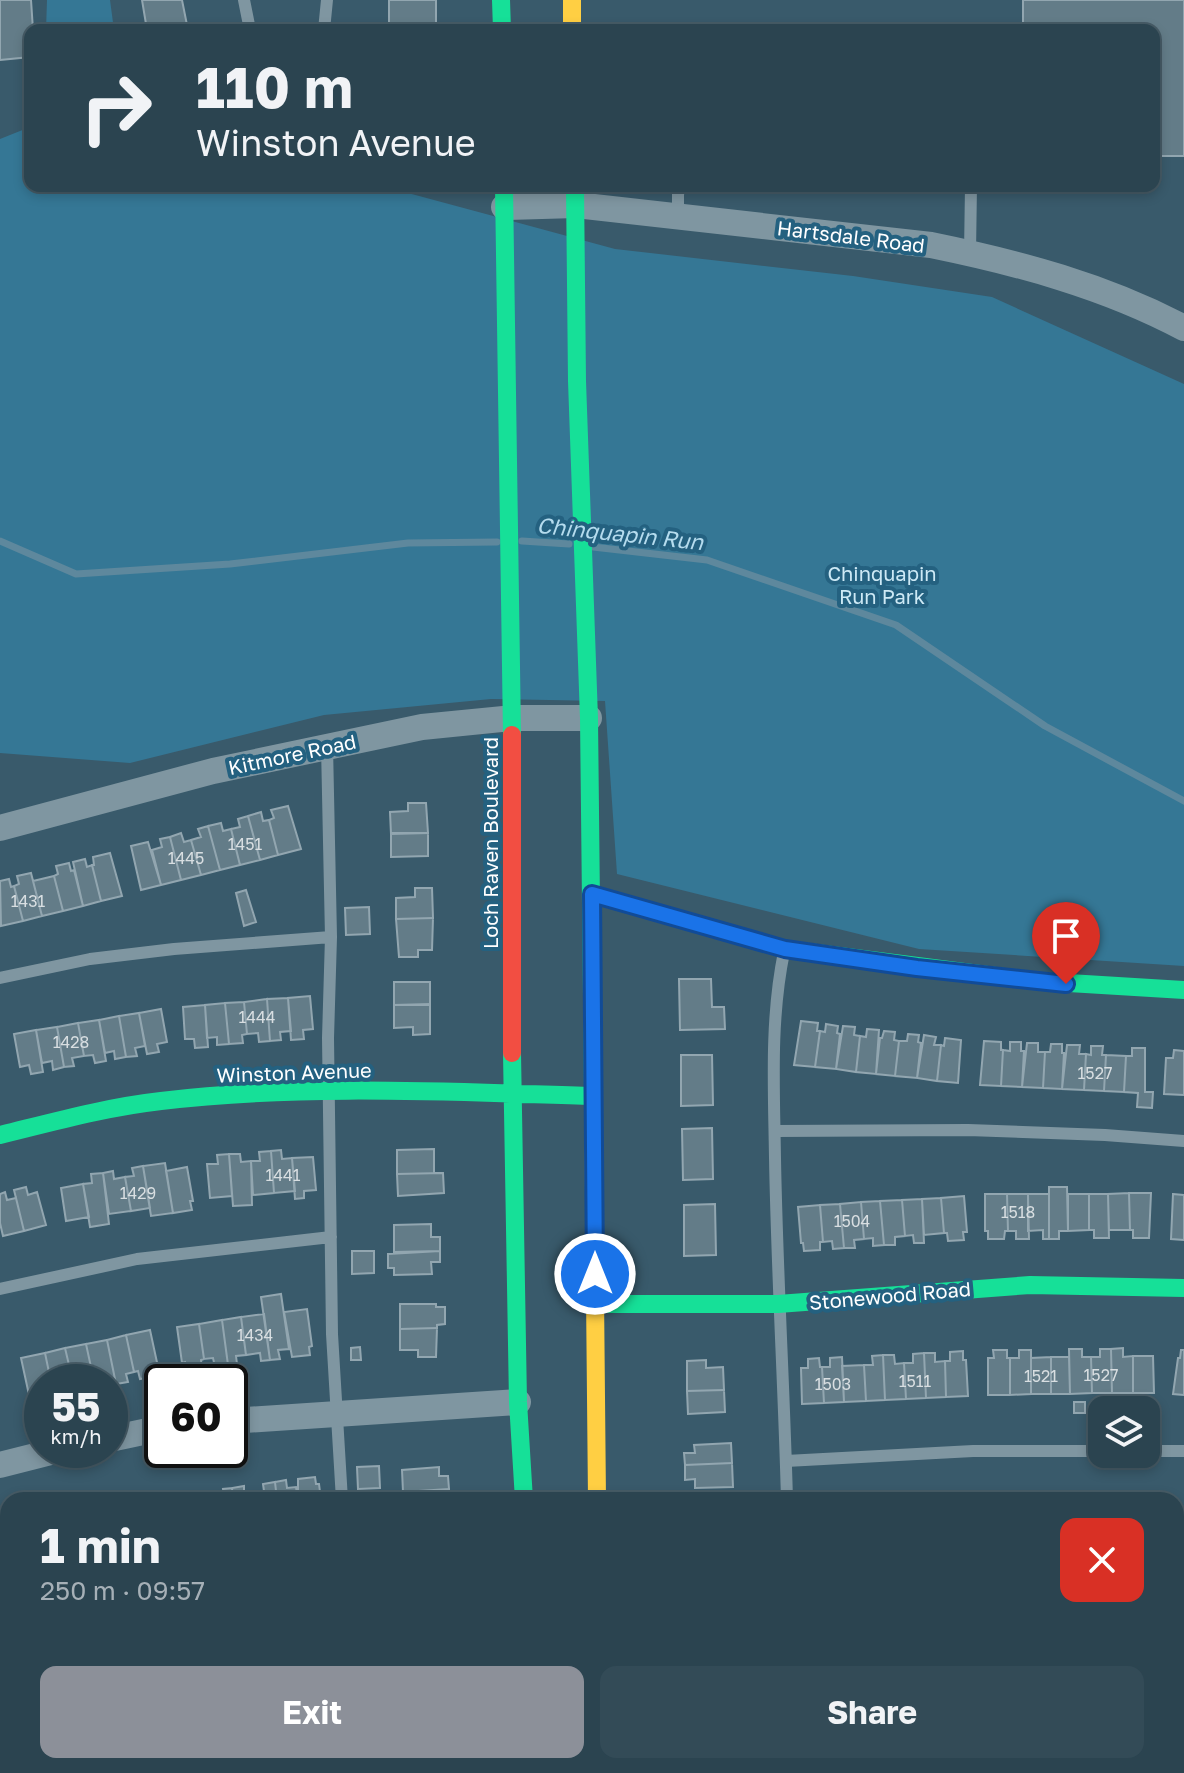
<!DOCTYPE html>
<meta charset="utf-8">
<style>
:root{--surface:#2b4450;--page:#334b57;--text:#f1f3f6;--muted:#a6b0b7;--line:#475c67;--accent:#8c9099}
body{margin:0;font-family:"Golos Text",sans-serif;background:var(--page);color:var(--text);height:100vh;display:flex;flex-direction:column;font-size:30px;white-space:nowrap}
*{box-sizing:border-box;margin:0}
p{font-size:26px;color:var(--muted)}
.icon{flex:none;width:44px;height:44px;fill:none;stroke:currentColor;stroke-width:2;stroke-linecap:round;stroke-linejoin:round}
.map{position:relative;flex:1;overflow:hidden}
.side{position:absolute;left:0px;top:1492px;width:1184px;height:282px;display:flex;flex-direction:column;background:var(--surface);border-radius:24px 24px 0 0;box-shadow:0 4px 12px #0003,0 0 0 2px var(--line)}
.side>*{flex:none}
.guide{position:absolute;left:24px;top:24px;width:1136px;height:168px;border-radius:16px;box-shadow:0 4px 12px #0003,0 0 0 2px var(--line);background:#2b4450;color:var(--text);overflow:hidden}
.tools{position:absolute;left:1088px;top:1396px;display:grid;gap:16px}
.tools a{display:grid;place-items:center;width:72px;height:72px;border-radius:16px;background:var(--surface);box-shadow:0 4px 12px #0003,0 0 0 2px var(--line);font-size:40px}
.speed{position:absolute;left:24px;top:1364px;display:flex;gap:16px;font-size:40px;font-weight:700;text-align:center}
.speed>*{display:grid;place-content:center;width:104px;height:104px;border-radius:50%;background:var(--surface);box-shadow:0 4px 12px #0003,0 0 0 2px var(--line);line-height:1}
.speed small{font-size:20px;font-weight:400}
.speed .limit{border:4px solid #111;border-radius:12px;background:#fff;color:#111}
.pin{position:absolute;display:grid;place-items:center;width:68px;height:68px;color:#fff;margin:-82px -34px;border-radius:50% 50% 50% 0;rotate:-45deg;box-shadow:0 0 8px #0007}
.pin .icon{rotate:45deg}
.me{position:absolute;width:88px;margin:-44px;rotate:0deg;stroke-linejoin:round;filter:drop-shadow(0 0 6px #0008)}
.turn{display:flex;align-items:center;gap:28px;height:168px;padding:0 40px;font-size:36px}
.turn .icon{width:104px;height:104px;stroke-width:2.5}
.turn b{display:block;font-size:56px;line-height:68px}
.round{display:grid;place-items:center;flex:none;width:84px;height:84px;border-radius:16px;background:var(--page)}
.head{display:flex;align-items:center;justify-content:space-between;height:136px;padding:0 40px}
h1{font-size:48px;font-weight:700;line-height:60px}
.action{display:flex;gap:16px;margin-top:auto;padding:16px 40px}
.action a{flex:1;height:92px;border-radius:16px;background:var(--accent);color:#fff;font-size:32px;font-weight:700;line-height:92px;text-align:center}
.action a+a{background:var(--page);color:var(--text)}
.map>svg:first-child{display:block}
.green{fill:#357795}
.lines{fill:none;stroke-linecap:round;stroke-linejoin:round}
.stream{stroke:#5e889d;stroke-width:7}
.building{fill:#637c88;stroke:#92a6b0;stroke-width:2}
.lane{stroke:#7f96a1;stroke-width:12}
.street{stroke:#7f96a1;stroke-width:26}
.fast{stroke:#16e098;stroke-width:18}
.slow{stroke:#ffcf43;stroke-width:18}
.jam{stroke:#f24e42;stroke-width:18}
.route-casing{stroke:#114b97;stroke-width:20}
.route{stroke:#1a73e8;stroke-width:14}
.labels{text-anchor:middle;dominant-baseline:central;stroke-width:8;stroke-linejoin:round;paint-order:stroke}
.number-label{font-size:16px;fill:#d8dee1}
.street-label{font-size:20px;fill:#fff;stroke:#246180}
.park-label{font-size:20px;fill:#cde9f5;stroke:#246180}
.water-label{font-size:22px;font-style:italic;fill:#b5dcee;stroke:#246180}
</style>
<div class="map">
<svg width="1184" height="1773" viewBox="0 0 1184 1773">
<rect width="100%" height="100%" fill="#395a6b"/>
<path class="green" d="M47,0h63l4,30h-68z
M30,127v59h352l233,63 238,27 139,21 192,87v582l-265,-17 -302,-75 -12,-173 -114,-2 -167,16 -194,48 -130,-10v-614z
M1176,1628h8v72h-8z"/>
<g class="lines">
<path class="stream" d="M0,541l76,33 154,-10 178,-21 89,-1
M522,541l47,3
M593,547l114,13 189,65 149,101 139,75"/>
</g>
<path class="building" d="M0,0h31l2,30h-3v27l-30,3z
M142,0h40l6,30h-41z
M389,0h47v30h-47z
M1023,0h161v156h-30v-126h-131z
M408,803h18l2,30 -37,1 -1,-22 18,-1z
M288,806l13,43 -23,6 -9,-35 5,-2 -3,-8z
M261,812l2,9 6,-1 9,35 -18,5 -12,-44z
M248,816l12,44 -20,5 -9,-36 9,-2 -2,-8z
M221,823l2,8 8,-2 9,36 -20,5 -12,-44z
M208,826l12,44 -19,5 -10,-35 10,-3 -3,-8z
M181,833l3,9 7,-2 10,35 -20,5 -11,-43z
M391,833h37v23l-37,1z
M170,837l11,43 -20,5 -9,-35 10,-3 -2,-8z
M148,842l13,43 -20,5 -10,-44z
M110,853l12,43 -21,5 -9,-36h2l-1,-8z
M85,859l2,8 5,-2 9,36 -18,5 -10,-44z
M69,863l2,8 3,-1 9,36 -20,5 -9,-35 4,-2 -2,-8z
M31,873l11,43 -19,5 -9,-35 5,-2 -2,-8z
M54,876l9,35 -21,5 -9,-35z
M9,879l2,8 3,-1 9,35 -22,5 -1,-45z
M415,888h17l1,30 -37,1v-21l19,-1z
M246,890l10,32 -12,4 -8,-33z
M369,907l1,27 -24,1 -1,-27z
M433,918l-1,32h-14v7h-19l-3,-38z
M679,979h32l1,28h12l1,22 -45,1z
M394,982h36v23h-36z
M310,996l3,33 -10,1 1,9 -13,1 -3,-42z
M288,998l3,33 -11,1 1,8 -11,1 -3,-42z
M267,999l3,42 -11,1 -1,-9 -11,1 -3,-32z
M244,1002l3,32 -5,1 1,8 -14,1 -4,-41z
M225,1003l4,41 -12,1v-8l-10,1 -2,-33z
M430,1004v30l-17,1v-8l-19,1v-23z
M205,1005l3,42 -13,1 -1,-9h-9l-2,-32z
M161,1009l6,33 -10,2 2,8 -12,2 -8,-41z
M139,1013l6,33 -10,2 2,8 -11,1 -7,-41z
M119,1016l7,41 -11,2 -1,-8 -9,2 -6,-33z
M99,1020l7,41 -11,2 -2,-8 -9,1 -6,-33z
M801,1021l17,2 -1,8h3l-5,36 -21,-2z
M78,1023l6,33 -12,2 2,8 -10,1 -7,-40z
M826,1024l12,2 -1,7 3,1 -4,35 -21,-2 5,-36 5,1z
M843,1026l12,1 -1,8 6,1 -4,36 -20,-3z
M57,1027l7,40 -11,3 -1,-9 -10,2 -6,-33z
M867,1029l12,1 -3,44 -20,-2 4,-36 6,1z
M36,1030l7,42 -12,2 -2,-9 -9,2 -6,-33z
M884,1031l11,1 -1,8 5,1 -4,35 -19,-2 4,-36h2z
M908,1034l11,1 -1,7 3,1 -4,35 -22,-2 4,-35h8z
M924,1035l12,2 -2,8h7l-4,36 -20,-3z
M945,1038l16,2 -3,43 -21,-2 4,-36 3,1z
M984,1041l17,1v8h2l-2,36 -21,-1z
M1010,1042h11v9h3l-2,36 -21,-1 2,-36 7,1z
M1027,1043h11v9h7l-2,36 -21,-1z
M1051,1044h11v9h2l-2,36 -19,-1 2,-36h5z
M1067,1045h13l-1,9h7l-2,36 -22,-1z
M1091,1046h12l-1,9h4l-2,36 -20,-1 2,-36 5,1z
M1132,1048h13v44h8l-1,16 -15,-1 1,-14 -14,-1 2,-36h6z
M1174,1050l10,1v44l-20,-1 2,-36h7z
M681,1055h31l1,50 -32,1z
M1106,1055l20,1 -2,36 -20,-1z
M712,1128l1,51 -30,1 -1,-51z
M434,1149v24h9l-46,1v-24z
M281,1150l1,9 10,-1 3,33 -21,2 -3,-42z
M271,1151l3,42 -21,2 -2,-34h9l-1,-9z
M229,1154h11l1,8 10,-1 1,44 -19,1z
M229,1154l3,42 -22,2 -3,-34h11l-1,-9z
M313,1157l3,33 -12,1v7l-9,1 -3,-41z
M165,1163l8,50 -22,3 -8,-50z
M143,1166l7,42 -19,3 -6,-34 9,-1 -2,-8z
M187,1167l6,34h-3l2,9 -19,3 -7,-42z
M113,1171l1,8 11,-2 6,34 -22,3 -6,-41z
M103,1173l6,51 -19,3 -7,-43 9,-1 -1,-9z
M443,1173l1,20 -46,3 -1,-22z
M83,1184l6,33 -23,4 -5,-33z
M26,1187l2,8 9,-3 9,33 -22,6 -10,-41z
M1049,1187h18l1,44h-9v8h-10z
M5,1192l2,8 9,-2 8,33 -21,5 -3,-13v-29z
M1129,1193h22l-2,45h-16v-8h-3z
M1129,1193l1,37h-21l-1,-36z
M985,1194h22l1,37h-3l-1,8h-16v-8h-3z
M1007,1194h21l1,45h-13v-8h-8z
M1028,1194h21v45h-6v-9l-15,1z
M1068,1194h21v36l-21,1z
M1089,1194h19l1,44h-15v-8h-5z
M1173,1194l11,1v45l-13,-1z
M964,1196l3,36h-4l1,8 -16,1 -1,-8h-3l-3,-35z
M941,1198l3,35 -20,2 -2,-36z
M922,1199l2,44h-10l-1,-8 -8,1 -3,-36z
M902,1200l3,36 -10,1v8h-11l-4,-44z
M880,1201l4,44 -11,1v-8l-9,1 -3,-37z
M861,1202l3,37 -10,1 1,8h-11l-4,-44z
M715,1204l1,51 -32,1v-51z
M840,1204l4,44 -11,1 -1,-8 -9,1 -3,-37z
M820,1205l3,37h-3v8l-16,1 -1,-8h-2l-3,-36z
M431,1224v13h9v14l-46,1v-27z
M352,1251h22v22l-22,1z
M440,1251v11h-9l1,12 -38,1v-7h-6v-14z
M281,1294l8,55 -11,1 2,9 -10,1 -9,-63z
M400,1304h36v3h9v17l-8,1v3l-37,1z
M307,1309l5,37 -3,1 1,8 -18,2 -8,-45z
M264,1314l6,46 -9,1 -1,-8 -14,2 -5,-38z
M241,1317l5,38 -10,1 1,8 -9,1 -6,-45z
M222,1320l6,45 -13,2 -2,-9 -9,1 -5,-35z
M199,1324l5,35 -3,1 1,9 -16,2 -1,-9 -3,1 -5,-36z
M437,1328l-1,29h-18v-7h-18v-21z
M150,1330l8,37h-3l2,9 -17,3 -2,-8 -4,1 -8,-37z
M126,1335l8,37 -8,2 2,8 -12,2 -9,-44z
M107,1340l9,44 -6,2v-4h-7l-1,-3 -8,2 -8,-37z
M86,1344l8,37 -21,1 -8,-34z
M360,1347l1,13h-10v-12z
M65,1348l8,34h-22l-6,-29z
M1123,1348v9l10,-1v37h-21l-1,-44z
M1069,1349h13v8h9l1,36 -22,1z
M1100,1349h11l1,44h-20l-1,-36h9z
M993,1350h14v8h3v37h-22v-37h6z
M1019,1350h12v44l-21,1v-37h9z
M1181,1350h3v45l-11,-1 5,-36h2z
M963,1351v9h3l2,36 -22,1 -1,-36h5v-9z
M45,1353l6,29h-9v18l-8,2 -2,-8 -3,1 -8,-37z
M924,1353l2,45 -20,1 -2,-36h9v-9z
M924,1353h11v9l10,-1 1,36 -20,1z
M883,1355h11l1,9 9,-1 2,36 -21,1z
M883,1355l2,45 -19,1 -2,-36h9l-1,-9z
M1133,1356h20l1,37h-21z
M842,1357l2,45 -20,1 -2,-36h8v-9z
M1051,1357v37h-20v-36z
M1051,1357h18l1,37h-19z
M819,1358l1,9h2l2,36 -22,1 -1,-36h7v-9z
M706,1360v8l17,-1 1,23 -37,1v-30z
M864,1365l2,36 -22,1 -2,-36z
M724,1390l1,22 -37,2 -1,-23z
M1074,1402h11v11h-11z
M731,1443l1,20 -47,2 -1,-12h11l-1,-8z
M732,1463l1,24 -38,1v-9l-10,1v-15z
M379,1466l1,22 -22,1 -1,-22z
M439,1467v9h9l1,13 -46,3 -1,-22z
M315,1477l1,7h3l2,16h-23v-21z
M286,1480l1,8 9,-1 2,13h-21l-2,-18z
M275,1482l2,18h-21l-1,-8 9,-1 -1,-7z
M244,1486v8l11,-2 1,8h-23l-1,-12z
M232,1488l1,12h-20v-2l11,-2 -1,-7z
M449,1489v11h-46v-8z
M209,1491l1,7 3,2h-21l-1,-7z
M8,1533v48h-1l-7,-21v-24z
M8,1701v31l-8,-21v-7z
M0,1711l8,21v9l-6,2 3,7 -5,2z
M809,1766h196l3,7h-199z"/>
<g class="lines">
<path class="lane" d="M244,0l6,30
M324,30l3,-30
M678,217v-25l6,-6
M970,253l1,-67
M327,746l4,191 -3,101 4,296 10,166
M784,952c-14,68 -10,137 -9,206 2,114 9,228 12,342
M0,978l90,-19 84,-10 157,-12
M775,1131l193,-1 137,5 79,6
M0,1289l137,-30 194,-22
M1146,1451h38
M786,1461l187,-10h129
M0,1644l8,-2
M1176,1735h8
M359,1766l1,7
M1052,1766l1,7"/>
<path class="street" d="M504,207l72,-2 355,40c88,18 174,41 253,83
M0,828l213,-57 209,-44 90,-9h77
M230,1421l288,-19
M110,1439l52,-11
M0,1465l59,-15
M1176,1605h8
M104,1773l28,-7"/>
<path class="fast" d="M501,0l1,30
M504,186l8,549
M575,186l2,195 12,337 4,371
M592,894l193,55 251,32 148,9
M512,1053l6,349 6,98
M0,1135c53,-13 107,-28 161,-34 143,-17 289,-9 433,-5
M595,1304h183l252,-19 154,3"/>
<path class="slow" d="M572,0v30
M593,1089l4,411
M547,1766l1,7
M616,1766l1,7"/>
<path class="jam" d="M512,735v318"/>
</g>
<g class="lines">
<defs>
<path id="route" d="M595,1274l-3,-380 193,55 132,19 149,16"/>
</defs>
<use href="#route" class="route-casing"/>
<use href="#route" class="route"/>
</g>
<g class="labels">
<g class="number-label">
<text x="245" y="844">1451</text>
<text x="186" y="858">1445</text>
<text x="28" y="901">1431</text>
<text x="257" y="1017">1444</text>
<text x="71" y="1042">1428</text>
<text x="1095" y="1073">1527</text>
<text x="283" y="1175">1441</text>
<text x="138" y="1193">1429</text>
<text x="1018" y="1212">1518</text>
<text x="852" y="1221">1504</text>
<text x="255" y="1335">1434</text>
<text x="1101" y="1375">1527</text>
<text x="1041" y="1376">1521</text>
<text x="915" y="1381">1511</text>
<text x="833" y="1384">1503</text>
</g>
<g class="street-label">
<text transform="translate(851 236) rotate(7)">Hartsdale Road</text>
<text transform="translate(292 754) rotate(-12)">Kitmore Road</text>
<text transform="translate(490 843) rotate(-90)">Loch Raven Boulevard</text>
<text transform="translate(294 1072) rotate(-2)">Winston Avenue</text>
<text transform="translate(890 1295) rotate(-5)">Stonewood Road</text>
</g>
<g class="park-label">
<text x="882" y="573">Chinquapin<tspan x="882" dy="23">Run Park</tspan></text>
</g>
<g class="water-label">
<text transform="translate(620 533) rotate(6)">Chinquapin Run</text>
</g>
</g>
</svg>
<div class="tools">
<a><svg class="icon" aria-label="layers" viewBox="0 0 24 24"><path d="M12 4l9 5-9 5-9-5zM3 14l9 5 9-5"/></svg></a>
</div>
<div class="speed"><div>55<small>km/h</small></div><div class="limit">60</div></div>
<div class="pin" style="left:1066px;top:984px;background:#d93025"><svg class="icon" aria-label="arrive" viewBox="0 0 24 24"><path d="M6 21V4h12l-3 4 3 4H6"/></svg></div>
<svg class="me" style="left:595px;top:1274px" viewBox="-20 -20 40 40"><circle r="17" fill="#1a73e8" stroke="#fff" stroke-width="3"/><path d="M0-11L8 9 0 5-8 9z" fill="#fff"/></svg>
<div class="guide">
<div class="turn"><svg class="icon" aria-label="right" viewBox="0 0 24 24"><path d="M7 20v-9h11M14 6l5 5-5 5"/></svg><div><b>110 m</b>Winston Avenue</div></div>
</div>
<section class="side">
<div class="head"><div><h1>1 min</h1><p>250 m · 09:57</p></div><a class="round" style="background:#d93025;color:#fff"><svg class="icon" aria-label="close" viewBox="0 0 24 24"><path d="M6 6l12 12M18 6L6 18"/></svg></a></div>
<div class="action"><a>Exit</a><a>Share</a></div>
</section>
</div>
